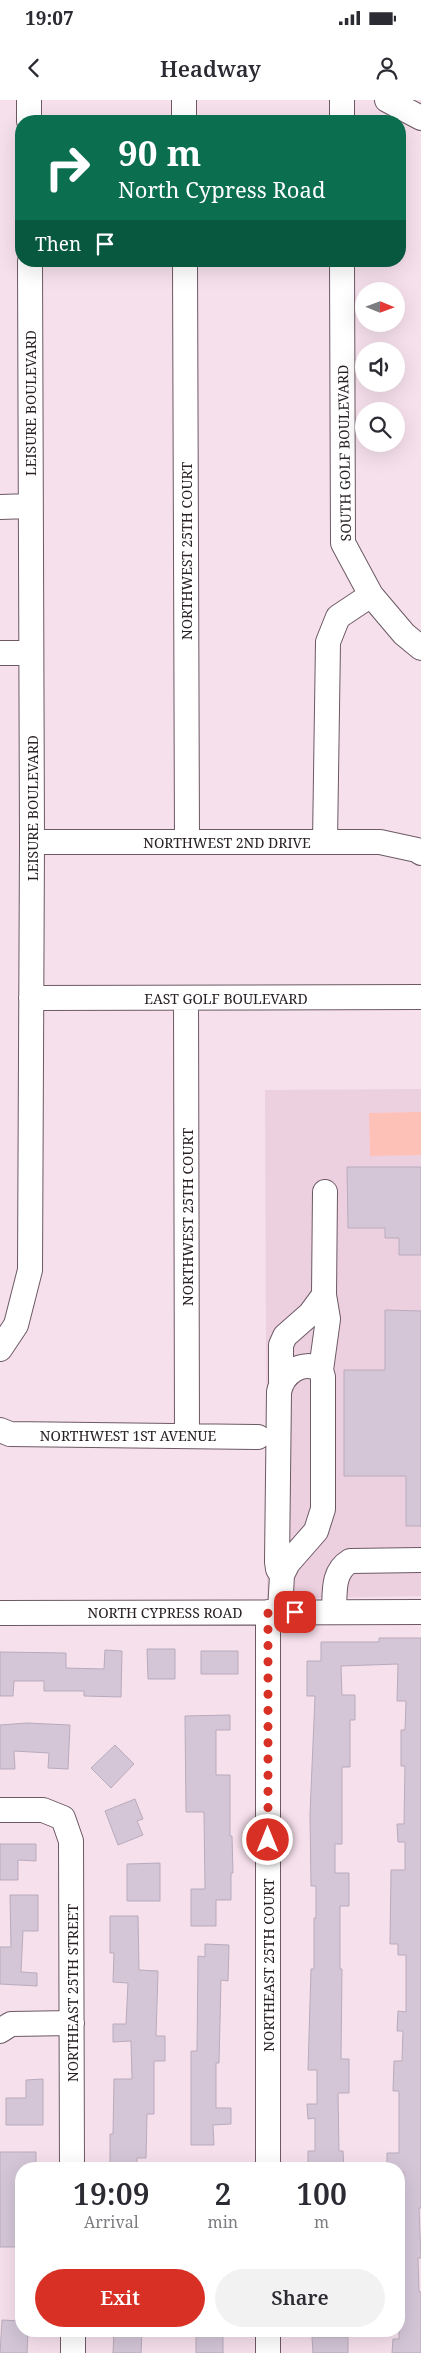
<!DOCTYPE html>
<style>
:root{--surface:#fff;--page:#f2f2f3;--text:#2b2b33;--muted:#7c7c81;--accent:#d93025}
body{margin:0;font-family:"Noto Serif",serif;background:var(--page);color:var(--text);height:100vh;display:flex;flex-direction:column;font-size:19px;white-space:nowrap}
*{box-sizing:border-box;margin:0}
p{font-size:16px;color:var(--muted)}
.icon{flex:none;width:28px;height:28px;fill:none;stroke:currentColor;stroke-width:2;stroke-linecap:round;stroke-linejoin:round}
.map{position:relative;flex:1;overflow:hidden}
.side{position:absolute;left:15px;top:2062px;width:390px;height:175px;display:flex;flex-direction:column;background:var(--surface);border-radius:20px;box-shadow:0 5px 20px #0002}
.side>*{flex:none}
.banner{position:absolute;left:15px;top:15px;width:391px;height:152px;border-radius:20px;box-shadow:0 5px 20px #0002;background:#0b6e4f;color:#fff;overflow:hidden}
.needle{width:32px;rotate:91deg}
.controls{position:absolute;left:355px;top:182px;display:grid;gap:10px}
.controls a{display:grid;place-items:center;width:50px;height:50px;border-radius:50%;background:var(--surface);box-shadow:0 5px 20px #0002;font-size:25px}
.pin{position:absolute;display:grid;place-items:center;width:42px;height:42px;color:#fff;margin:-21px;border-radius:10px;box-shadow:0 2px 8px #0006}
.me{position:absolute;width:55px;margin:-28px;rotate:0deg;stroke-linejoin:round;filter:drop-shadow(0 0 4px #0008)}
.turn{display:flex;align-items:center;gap:18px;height:105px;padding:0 20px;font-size:22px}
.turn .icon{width:65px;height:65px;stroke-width:2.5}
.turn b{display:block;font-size:35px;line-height:42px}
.then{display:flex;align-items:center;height:48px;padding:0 20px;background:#0003;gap:10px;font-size:19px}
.eta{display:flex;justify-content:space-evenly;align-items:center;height:85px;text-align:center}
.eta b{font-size:30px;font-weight:600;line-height:35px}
.action{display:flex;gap:10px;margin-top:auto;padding:10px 20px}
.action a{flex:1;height:58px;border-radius:30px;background:var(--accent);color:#fff;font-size:20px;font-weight:600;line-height:58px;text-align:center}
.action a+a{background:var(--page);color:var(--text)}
.status{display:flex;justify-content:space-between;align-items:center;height:35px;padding:0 25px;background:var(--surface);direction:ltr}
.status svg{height:14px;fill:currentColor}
header{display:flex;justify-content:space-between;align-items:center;height:65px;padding:0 20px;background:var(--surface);font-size:22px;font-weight:600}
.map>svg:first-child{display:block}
.built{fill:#edd0e0}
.green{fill:#fec1b7}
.building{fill:#d4c6d7;stroke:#b9abbc}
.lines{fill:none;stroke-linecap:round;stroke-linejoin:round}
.minor-casing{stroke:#6c5964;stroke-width:26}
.minor{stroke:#fff;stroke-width:24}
.route{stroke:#d93025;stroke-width:9;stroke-dasharray:0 16.2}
.labels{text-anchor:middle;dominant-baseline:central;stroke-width:4;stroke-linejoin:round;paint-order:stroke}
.street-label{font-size:14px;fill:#292125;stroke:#fff}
</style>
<div class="status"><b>19:07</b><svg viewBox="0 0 49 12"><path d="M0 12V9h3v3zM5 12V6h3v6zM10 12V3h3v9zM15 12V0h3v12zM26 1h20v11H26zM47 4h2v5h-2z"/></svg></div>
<header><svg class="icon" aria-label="back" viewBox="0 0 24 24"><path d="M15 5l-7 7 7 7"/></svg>Headway<svg class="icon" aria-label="person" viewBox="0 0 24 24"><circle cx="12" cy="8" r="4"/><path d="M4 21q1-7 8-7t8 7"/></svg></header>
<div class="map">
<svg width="421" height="2253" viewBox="0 0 421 2253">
<rect width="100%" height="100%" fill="#f6e0ec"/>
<path class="built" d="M421,989v507l-154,3 -2,-509z"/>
<path class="green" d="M421,1012v43l-51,1 -1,-43z"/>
<path class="building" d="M347,1067h74v88h-22v-17h-14v-10h-37z
M385,1210l36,1v215h-15v-50h-62v-106h41z
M379,1538h42v570h-2l2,50h-3l1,34h2v61h-29l1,-14h6v-140h5v-27h-5v-3h-12v-16h12v-62h-6l1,-30h8l1,-30h-6l1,-20 8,1v-57h-8v-11h-8l1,-74h14v-28h-7l-1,-18h7l1,-58h-4v-36h4l1,-29h-9l1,-37 -57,2 1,29h13v25h-5v47h-8v77h-7v29h14v33h-9v63h2l-1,90h8v34h-11l1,58h4l1,18h-36v-18h7v-33l-7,1 -1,-15h10v-34h-9l3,-101h3v-51h2v-32h-5l-1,-72 5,-118h-8v-35h14v-19h58z
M147,1549h28v30h-27z
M105,1550l17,1 -1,46 -37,-1v-5h-40v-10h-30l-1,15h-13v-44l66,1v15l38,1z
M201,1551h37v23h-37z
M230,1615v15h-14v45h14v61h2l1,37h-2v27h-15v26h-25v-37h14l-1,-77h-18l-1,-96z
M27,1623l43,2 -2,44 -20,-1 1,-15 -35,-2 1,18h-15v-44z
M115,1645l19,19 -23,24 -20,-20z
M135,1699l8,20 -6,2 6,14 -25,10 -13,-34z
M0,1744h36v17l-18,-1v20h-18z
M160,1763v38h-33v-37z
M10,1795h28v36h-15l-2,41 16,1v13l-37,-2v-37h11z
M110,1816h28l1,54 19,1 -2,65h9v25h-11v53h-7l-1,44h-9v11h-27v-35h3l1,-55h18l-1,-38 -18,1v-18h13l2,-41 -15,-1 1,-29h-4z
M205,1844l24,1 -1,36 -7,-1 -2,83h-3v45h15v16l-18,1 1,20h-23v-94h6l1,-95 7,1z
M43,1979v46h-37v-27h20v-18z
M0,2052h36v17h-15v57h-2v21h-19z
M2,2220l19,1v10h7l-1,22h-27z
M114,2231h28l-1,22h-28z
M196,2231h27v22h-27z
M312,2237h36v16h-35z"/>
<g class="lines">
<defs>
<path id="minor" d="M29,0v21
M184,0v21
M342,0v21
M387,0l34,18
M185,161l2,580
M342,161l1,282 28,52 33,39 17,14
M0,407l30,-1
M0,553h31
M32,742h348l37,8 4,3
M325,742l3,-200 10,-25 33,-22
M31,898l390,-1
M186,898l1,438
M324,1195l1,-103
M0,1249l16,-24 14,-55 2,-428 -2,-581
M281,1281v-36l4,-9 25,-22 14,-19 4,24 -7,51
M0,1330l10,4 248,3
M268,1512v557
M280,1512l2,-37 6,-12 28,-32 7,-22v-132l-2,-7c-19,-11 -38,3 -42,22l-2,170 1,7 4,6
M334,1512c1,-20 -2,-40 16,-51l71,-1
M0,1513l421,-1
M0,1710h43l20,8 8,23 1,328
M0,1931l11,-7 61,-1
M73,2231v22
M268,2231v22"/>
</defs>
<use href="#minor" class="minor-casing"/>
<use href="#minor" class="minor"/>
</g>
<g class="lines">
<path class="route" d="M268,1740v-228h27"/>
</g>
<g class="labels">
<g class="street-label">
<text transform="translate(30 303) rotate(-90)">LEISURE BOULEVARD</text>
<text transform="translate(344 353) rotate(-91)">SOUTH GOLF BOULEVARD</text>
<text transform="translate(186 451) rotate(-90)">NORTHWEST 25TH COURT</text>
<text transform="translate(32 708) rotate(-90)">LEISURE BOULEVARD</text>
<text x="227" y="742">NORTHWEST 2ND DRIVE</text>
<text x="226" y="898">EAST GOLF BOULEVARD</text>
<text transform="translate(187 1117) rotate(-90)">NORTHWEST 25TH COURT</text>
<text x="128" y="1335">NORTHWEST 1ST AVENUE</text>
<text x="165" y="1512">NORTH CYPRESS ROAD</text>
<text transform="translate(268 1865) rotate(-90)">NORTHEAST 25TH COURT</text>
<text transform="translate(72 1893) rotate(-90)">NORTHEAST 25TH STREET</text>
</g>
</g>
</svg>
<div class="controls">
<a><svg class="needle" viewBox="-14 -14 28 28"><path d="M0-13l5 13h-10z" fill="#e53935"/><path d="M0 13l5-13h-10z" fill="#7c7c81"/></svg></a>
<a><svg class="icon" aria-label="sound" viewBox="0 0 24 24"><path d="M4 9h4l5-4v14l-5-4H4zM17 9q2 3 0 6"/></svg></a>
<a><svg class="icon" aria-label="search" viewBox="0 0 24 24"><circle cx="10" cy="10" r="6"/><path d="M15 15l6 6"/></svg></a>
</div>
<div class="pin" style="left:295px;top:1512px;background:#d93025"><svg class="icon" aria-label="arrive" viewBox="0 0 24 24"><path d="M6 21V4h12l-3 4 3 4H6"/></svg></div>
<svg class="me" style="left:268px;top:1740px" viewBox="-20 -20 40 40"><circle r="17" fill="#d93025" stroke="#fff" stroke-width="3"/><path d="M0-11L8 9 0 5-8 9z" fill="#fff"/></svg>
<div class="banner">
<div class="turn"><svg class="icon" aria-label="right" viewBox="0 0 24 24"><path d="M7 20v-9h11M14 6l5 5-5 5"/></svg><div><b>90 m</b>North Cypress Road</div></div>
<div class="then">Then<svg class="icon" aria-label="arrive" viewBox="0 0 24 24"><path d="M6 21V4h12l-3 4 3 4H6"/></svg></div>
</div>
<section class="side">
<div class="eta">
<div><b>19:09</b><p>Arrival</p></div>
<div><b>2</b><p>min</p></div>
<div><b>100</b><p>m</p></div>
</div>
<div class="action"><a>Exit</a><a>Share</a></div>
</section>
</div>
